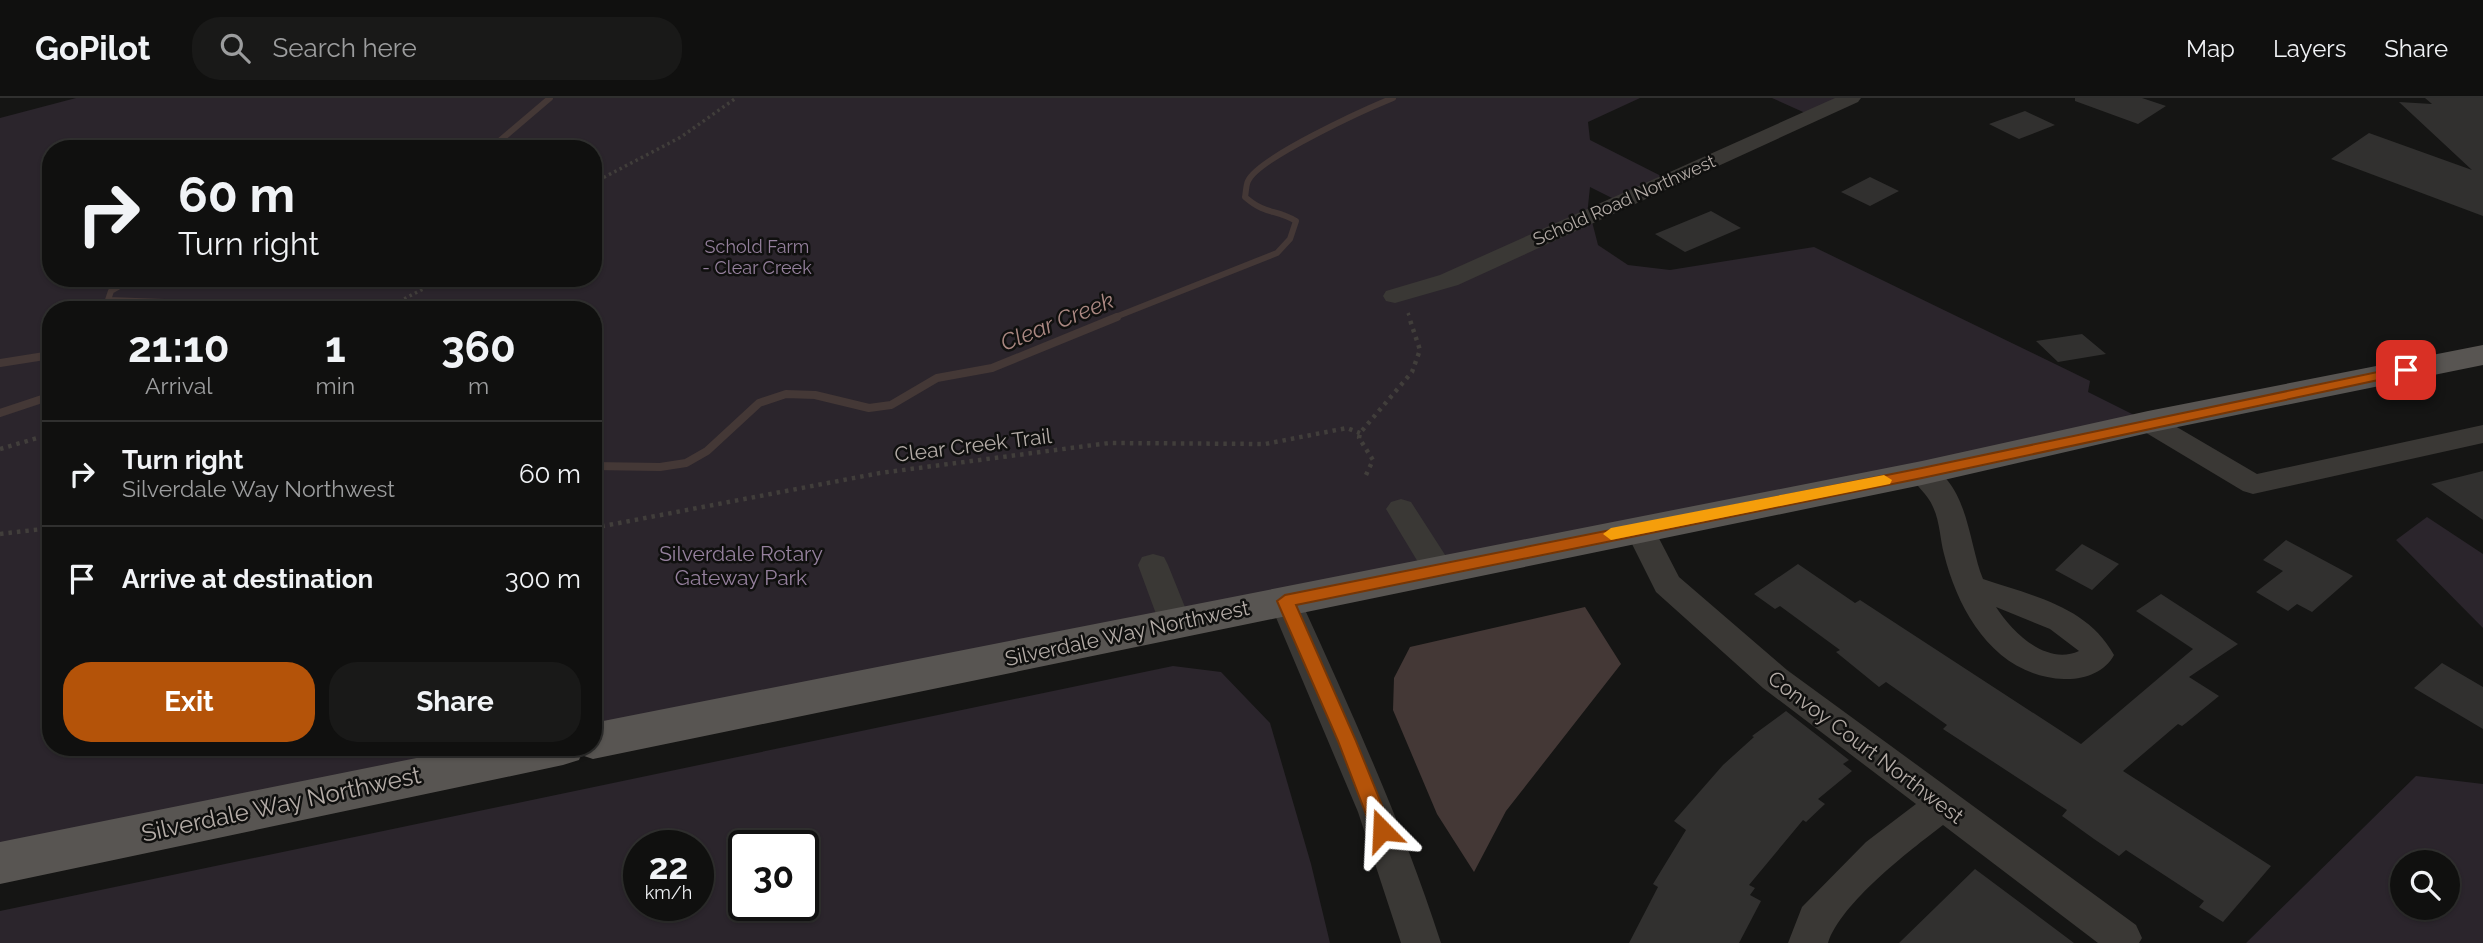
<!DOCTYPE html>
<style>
:root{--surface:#10100f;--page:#191918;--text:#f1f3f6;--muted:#9c9d9e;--line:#30302f;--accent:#b45309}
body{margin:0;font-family:Raleway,sans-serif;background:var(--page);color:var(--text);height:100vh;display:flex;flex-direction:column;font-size:26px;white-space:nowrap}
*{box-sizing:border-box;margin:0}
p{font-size:23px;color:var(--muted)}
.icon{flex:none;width:38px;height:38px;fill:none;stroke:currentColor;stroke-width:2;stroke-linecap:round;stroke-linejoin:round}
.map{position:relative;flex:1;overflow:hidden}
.panel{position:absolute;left:42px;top:203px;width:560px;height:455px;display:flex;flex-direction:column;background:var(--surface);border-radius:28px;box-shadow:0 2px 5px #0004,0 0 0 2px var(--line)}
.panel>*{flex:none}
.banner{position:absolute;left:42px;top:42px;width:560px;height:147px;border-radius:28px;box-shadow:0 2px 5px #0004,0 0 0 2px var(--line);background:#10100f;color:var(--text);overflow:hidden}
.tools{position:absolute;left:2390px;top:752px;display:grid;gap:14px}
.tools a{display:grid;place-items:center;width:70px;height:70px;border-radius:50%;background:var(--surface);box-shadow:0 2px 5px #0004,0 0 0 2px var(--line);font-size:35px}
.speed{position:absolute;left:623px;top:732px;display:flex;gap:14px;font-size:35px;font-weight:700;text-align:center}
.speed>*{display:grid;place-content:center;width:91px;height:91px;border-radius:50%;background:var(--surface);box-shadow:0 2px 5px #0004,0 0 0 2px var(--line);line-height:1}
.speed small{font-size:18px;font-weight:400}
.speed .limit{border:4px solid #111;border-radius:10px;background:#fff;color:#111}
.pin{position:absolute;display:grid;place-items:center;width:60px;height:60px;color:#fff;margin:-30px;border-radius:14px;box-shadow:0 4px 10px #0006}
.me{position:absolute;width:77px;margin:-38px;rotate:339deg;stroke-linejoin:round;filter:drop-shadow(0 0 5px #0008)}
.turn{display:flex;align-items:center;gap:24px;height:147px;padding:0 21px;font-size:32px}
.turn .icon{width:91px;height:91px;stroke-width:2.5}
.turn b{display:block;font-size:49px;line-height:60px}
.eta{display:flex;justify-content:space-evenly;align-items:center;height:119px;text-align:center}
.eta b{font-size:42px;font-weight:700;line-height:49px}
.button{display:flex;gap:14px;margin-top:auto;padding:14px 21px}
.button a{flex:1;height:80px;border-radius:28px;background:var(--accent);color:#fff;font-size:28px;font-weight:700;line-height:80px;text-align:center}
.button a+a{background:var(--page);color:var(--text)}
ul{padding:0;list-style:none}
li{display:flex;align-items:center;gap:21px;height:105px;padding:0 21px;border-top:2px solid var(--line)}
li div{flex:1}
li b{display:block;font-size:26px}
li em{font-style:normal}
header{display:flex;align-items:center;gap:42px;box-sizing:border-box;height:98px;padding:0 35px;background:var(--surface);border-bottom:2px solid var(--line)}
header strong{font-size:33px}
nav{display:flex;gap:38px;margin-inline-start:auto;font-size:24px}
.search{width:490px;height:63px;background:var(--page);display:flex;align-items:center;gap:18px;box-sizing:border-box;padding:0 24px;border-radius:28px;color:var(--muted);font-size:26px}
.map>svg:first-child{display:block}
.green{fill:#2b252c;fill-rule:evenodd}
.water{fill:#443836}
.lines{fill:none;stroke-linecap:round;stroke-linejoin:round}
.stream-far1{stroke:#443836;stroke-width:6}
.stream{stroke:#443836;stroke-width:8}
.building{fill:#31302f}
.path-far1{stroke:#413e3b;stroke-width:3.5;stroke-dasharray:2.5 3.5;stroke-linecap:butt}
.path{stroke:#413e3b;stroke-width:4.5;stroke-dasharray:3.5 5;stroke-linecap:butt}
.minor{fill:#3a3835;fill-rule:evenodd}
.major{fill:#585552;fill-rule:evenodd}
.route{fill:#b45309;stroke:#753606;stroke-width:2}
.slow{fill:#f59e0b}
.labels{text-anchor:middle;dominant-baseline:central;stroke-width:5;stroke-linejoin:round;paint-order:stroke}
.far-street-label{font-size:18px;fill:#b4aca7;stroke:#10100f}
.far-park-label{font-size:18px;fill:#95809d;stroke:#10100f}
.street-label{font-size:21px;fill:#b4aca7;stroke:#10100f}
.park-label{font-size:21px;fill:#95809d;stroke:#10100f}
.water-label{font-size:23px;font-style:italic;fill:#ab8882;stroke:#10100f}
.near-street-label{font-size:24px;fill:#b4aca7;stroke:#10100f}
</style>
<header>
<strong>GoPilot</strong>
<div class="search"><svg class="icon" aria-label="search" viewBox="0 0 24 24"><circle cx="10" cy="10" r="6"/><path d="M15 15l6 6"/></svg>Search here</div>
<nav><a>Map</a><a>Layers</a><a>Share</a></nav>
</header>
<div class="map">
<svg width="2483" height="845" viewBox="0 0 2483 845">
<rect width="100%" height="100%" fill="#151514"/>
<path class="green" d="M76,0h1564l-52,24 2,18 79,40 -49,22 -30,-15 -2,19 10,39 30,20 42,5 144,-23 276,134 -2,11 60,30 -1555,319v-431h-542v437h512l-563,116v-745zM51,51h542v129h-542z
M1772,0h79l-39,18z
M2427,419l56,37v74l-87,-88z
M1173,568l48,6 49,51 41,141 19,79h-1330v-32zM639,747h59v60h-59zM744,747h59v60h-59z
M2416,678l67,8v159h-237zM2403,765h45v45h-45z"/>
<path class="water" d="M1585,509l36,57 -115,147 -32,61 -37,-58 -44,-104 1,-32 16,-31z"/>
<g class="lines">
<path class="stream-far1" d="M490,51l60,-51
M134,180l-23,13 -3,9 86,3 6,5 -3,2
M1113,220l164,-65 13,-14 6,-18c-22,-13 -29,-5 -51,-24 1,-5 1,-12 3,-16 10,-23 118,-72 145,-83"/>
<path class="stream" d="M0,265l51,-8
M0,315l51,-17
M593,368l67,1 26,-4 21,-12 52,-48 27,-9 29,1 54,13 22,-3 46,-27 55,-10 125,-51"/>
</g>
<path class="building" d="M2075,0h67l24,8 -28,18 -63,-23z
M2425,0h58v118l-152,-57 38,-26 103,37 -73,-68 33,2z
M2025,13l30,14 -36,14 -30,-15z
M1870,79l29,14 -29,15 -29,-14z
M1711,113l30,17 -56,24 -30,-18z
M2082,236l24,20 -48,8 -22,-21z
M2483,373v49l-52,-36z
M2286,442l67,36 -41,36 -15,-8 -9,7 -32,-19 27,-21 -20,-11z
M2082,446l37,20 -27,26 -37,-20z
M1798,466l57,39 5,-3 221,144 112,-95 -57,-38 25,-17 77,50 -49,33 30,19 -33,27 -4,3 -4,-2 -55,47 148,95 -48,56 -24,-15 5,-6 -78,-51 -7,6 -25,-17 -32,-23 5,-6 -124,-81 4,-4 -61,-43 -7,5 -43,-35 4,-2 -60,-44 -5,3 -21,-15z
M2442,565l41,24v42l-69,-41z
M1786,613l63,49 -6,4 9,7 -34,28 7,5 -19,18 -3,-2 -54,65 6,3 -5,7 11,6 -22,42h-110l29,-56 -5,-3 33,-54 -12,-9 49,-56 31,-28 -2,-1z
M1975,771l99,74h-175z"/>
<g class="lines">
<path class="path-far1" d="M593,85l88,-46 55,-39
M383,212l61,-32
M1408,215l2,5"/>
<path class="path" d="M0,351l51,-15
M1366,377l7,-15 -14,-22 1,-5 52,-61 8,-22 -11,-33
M593,430l287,-55 229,-30 156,1 82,-16 13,5
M0,436l51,-6"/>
<path class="minor" d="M1835,0h26l-3,4 -400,183 -63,18 -9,-2 -3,-5 3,-5 54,-16z
M2148,315l10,3 99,58 226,-49v18l-230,51 -10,-3 -105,-63 -4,-6 4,-6z
M1922,366c46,12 46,79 61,115 50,17 104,27 131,76 -9,17 -30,25 -50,24 -68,-3 -105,-65 -120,-125 -4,-15 -4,-32 -11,-47 -5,-13 -18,-22 -25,-34l4,-7zM1996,509l54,22 29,22c-33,15 -67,-19 -83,-44z
M1401,401l10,3 38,59 4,8 -4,8 -11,3 -11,-3 -41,-68 5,-7z
M1639,420l11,3 29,56 108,93 349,255 6,13 -3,5h-41l-155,-118c-34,26 -102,78 -115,118h-40l14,-36 64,-65 50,-38 -153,-116 -107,-96 -32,-64 4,-7z
M1153,456l11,3 4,8 23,57 -5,8 -11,4 -11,-4 -5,-8 -21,-57 4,-8z
M1285,492l11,3 5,8c51,112 102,224 140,342h-40l-43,-131 -89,-211 5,-8z"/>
<path class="major" d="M2483,247v20l-335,68 -226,52 -1329,274 -12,-4 -2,5 -16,5 -563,119v-42l471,-95h122v-24l1329,-262 226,-50z"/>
</g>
<path class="route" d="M2406,268l7,4 -2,3 -489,105 -626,127 60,136 36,89 -3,6 -7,3 -7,-3 -3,-6 -34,-89 -61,-140 8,-6 637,-127z"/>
<path class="slow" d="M1884,377l8,5 -2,4 -279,56 -8,-6 8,-6z"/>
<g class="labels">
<g class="far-street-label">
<text transform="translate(1624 102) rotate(-24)">Schold Road Northwest</text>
</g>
<g class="far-park-label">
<text x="757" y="148">Schold Farm<tspan x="757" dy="21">- Clear Creek</tspan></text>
</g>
<g class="street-label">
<text transform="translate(973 347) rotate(-7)">Clear Creek Trail</text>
<text transform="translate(1127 535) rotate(-12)">Silverdale Way Northwest</text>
<text transform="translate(1866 649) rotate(37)">Convoy Court Northwest</text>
</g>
<g class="park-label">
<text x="741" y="455">Silverdale Rotary<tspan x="741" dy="24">Gateway Park</tspan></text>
</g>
<g class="water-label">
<text transform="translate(1057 223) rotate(-22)">Clear Creek</text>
</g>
<g class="near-street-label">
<text transform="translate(281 706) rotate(-12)">Silverdale Way Northwest</text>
</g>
</g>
</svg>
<div class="tools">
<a><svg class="icon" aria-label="search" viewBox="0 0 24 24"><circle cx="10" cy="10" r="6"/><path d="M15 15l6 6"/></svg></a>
</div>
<div class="speed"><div>22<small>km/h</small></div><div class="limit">30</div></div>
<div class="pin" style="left:2406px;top:272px;background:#d93025"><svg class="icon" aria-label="arrive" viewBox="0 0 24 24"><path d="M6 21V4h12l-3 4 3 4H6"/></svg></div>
<svg class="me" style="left:1382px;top:732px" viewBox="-20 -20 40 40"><path d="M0-17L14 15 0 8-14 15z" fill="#b45309" stroke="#fff" stroke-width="4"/></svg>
<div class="banner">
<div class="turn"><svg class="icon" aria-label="right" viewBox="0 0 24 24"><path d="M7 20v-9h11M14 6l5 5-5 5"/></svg><div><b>60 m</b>Turn right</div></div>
</div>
<section class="panel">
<div class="eta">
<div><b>21:10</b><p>Arrival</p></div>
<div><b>1</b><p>min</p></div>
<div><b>360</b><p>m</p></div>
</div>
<ul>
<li><svg class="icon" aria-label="right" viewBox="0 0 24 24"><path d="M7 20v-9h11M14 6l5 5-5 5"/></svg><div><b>Turn right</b><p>Silverdale Way Northwest</p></div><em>60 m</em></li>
<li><svg class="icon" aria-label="arrive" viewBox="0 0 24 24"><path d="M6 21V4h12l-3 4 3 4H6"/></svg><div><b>Arrive at destination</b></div><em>300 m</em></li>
</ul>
<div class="button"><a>Exit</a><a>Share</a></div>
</section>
</div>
